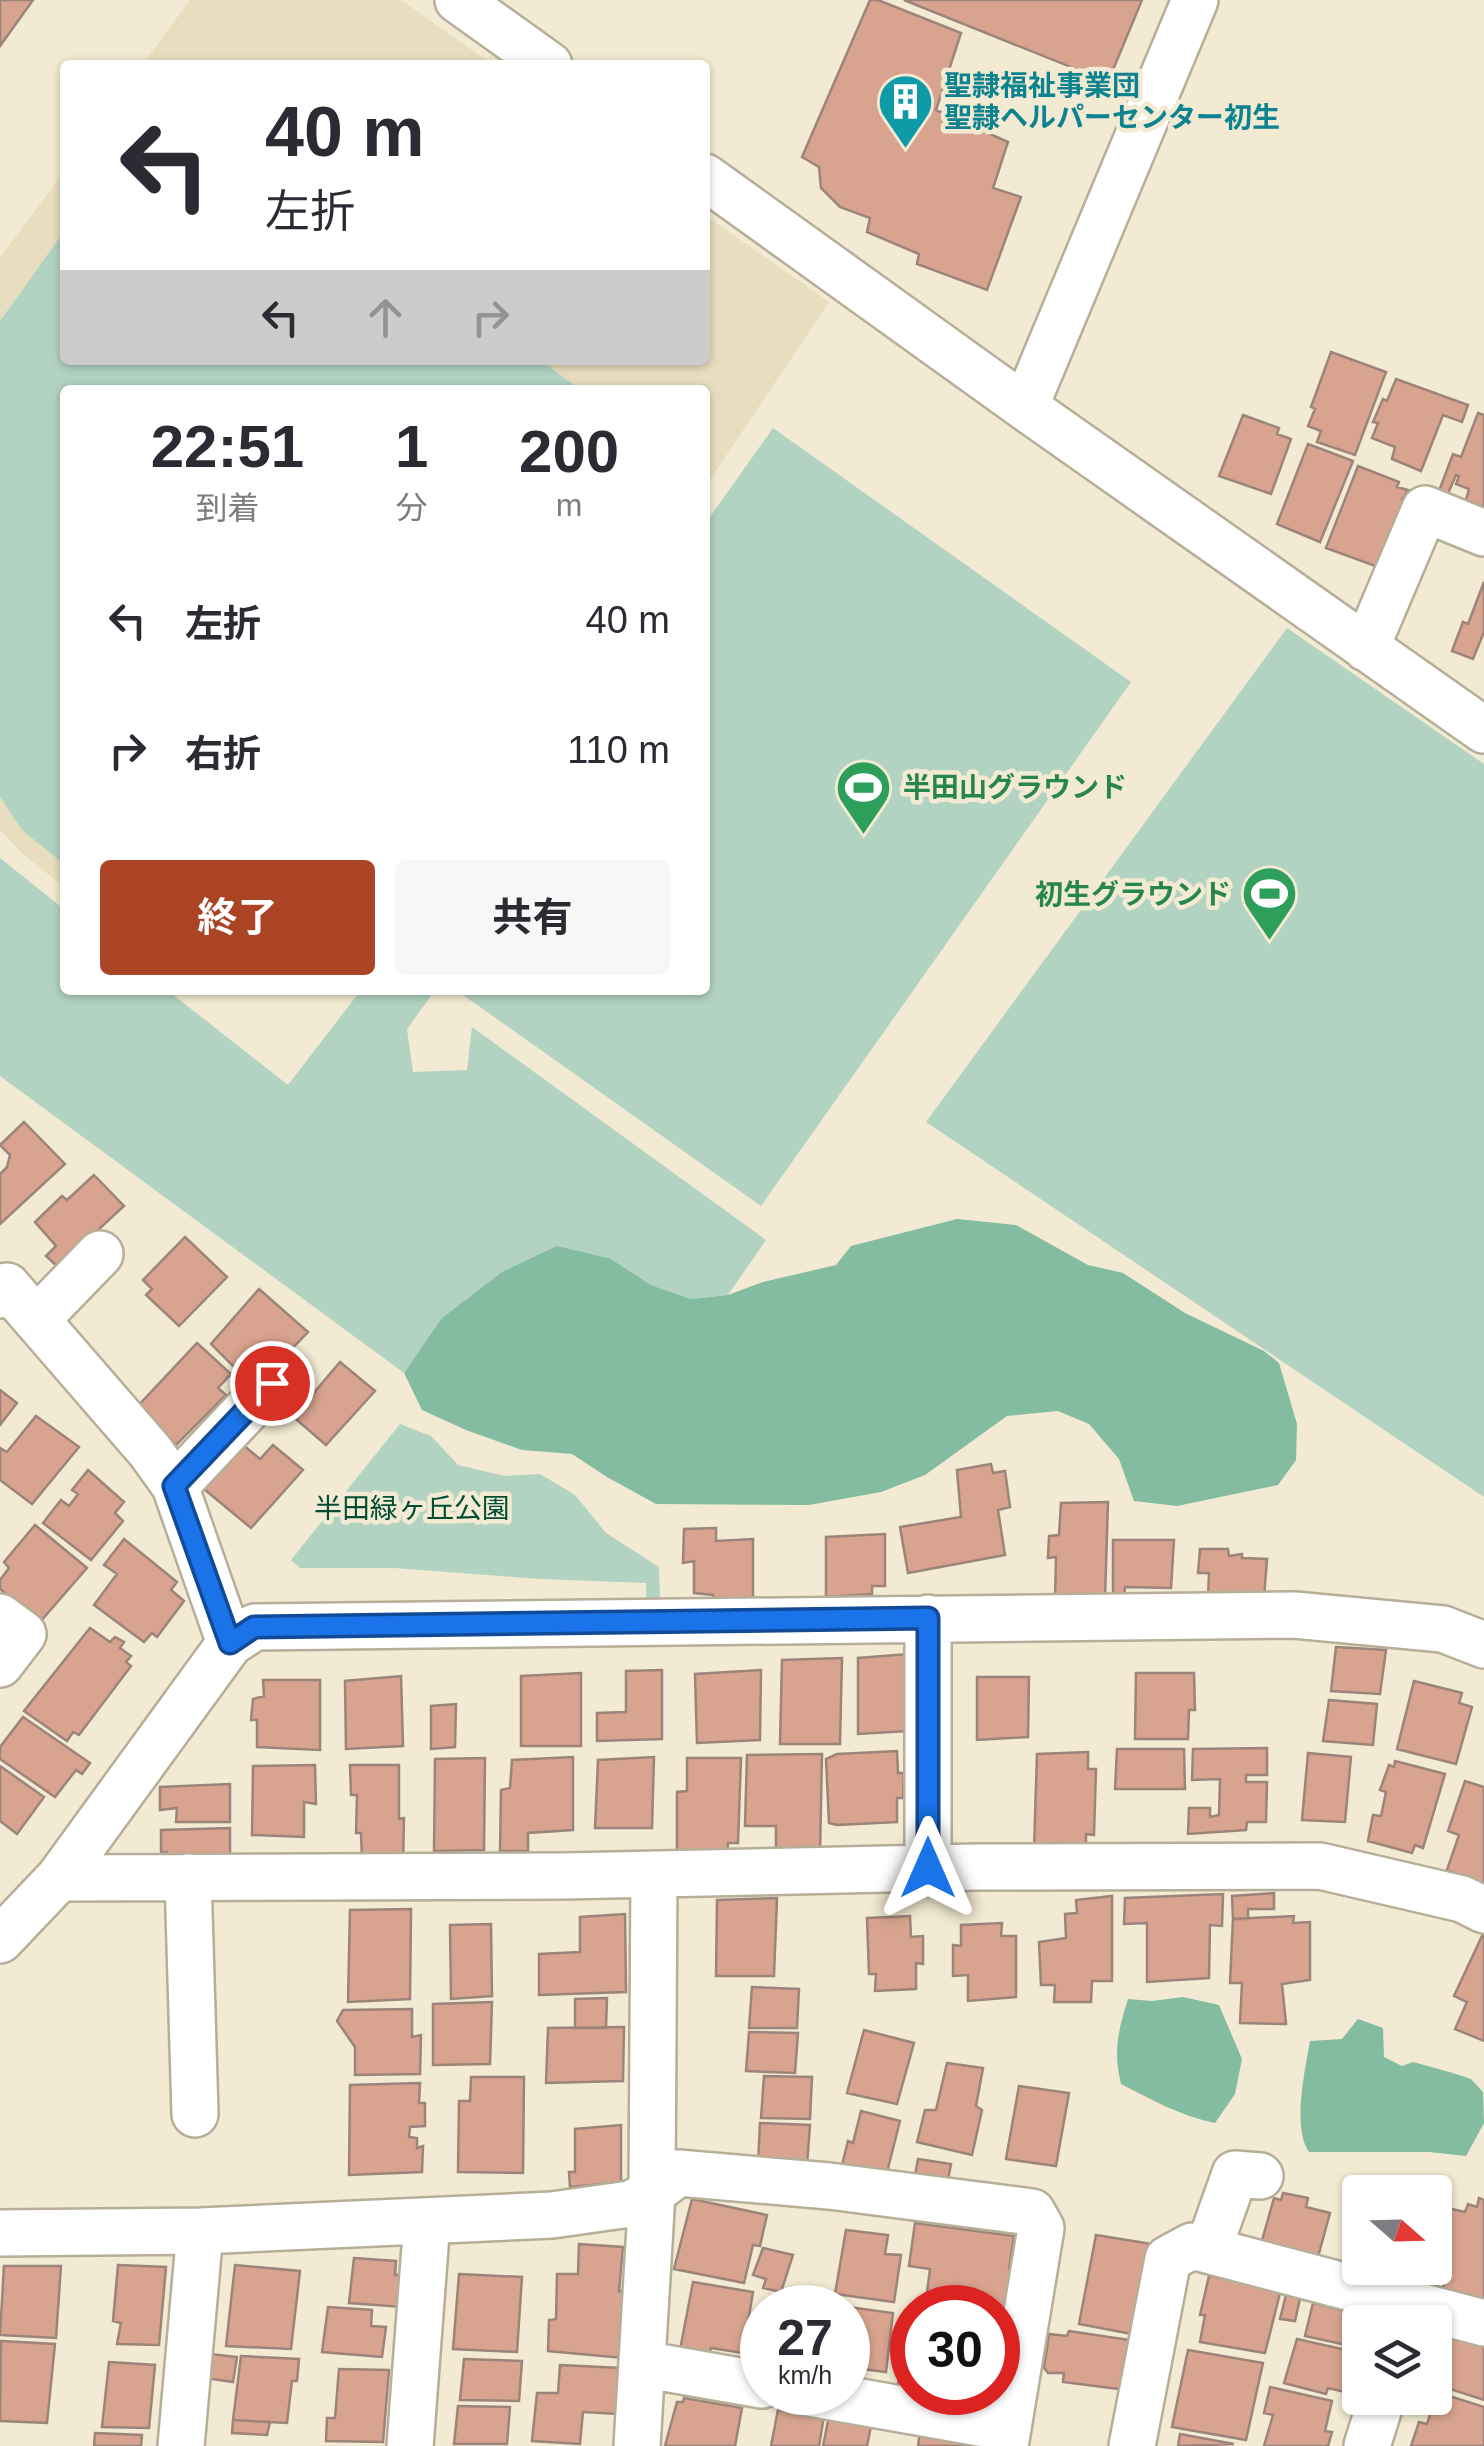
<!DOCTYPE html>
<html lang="ja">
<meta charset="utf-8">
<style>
:root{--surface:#fff;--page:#f7f7f7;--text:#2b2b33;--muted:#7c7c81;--accent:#ab4325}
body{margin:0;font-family:Arial,"Noto Sans JP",sans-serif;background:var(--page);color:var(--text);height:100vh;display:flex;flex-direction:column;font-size:38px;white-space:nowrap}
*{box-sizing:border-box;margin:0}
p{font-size:32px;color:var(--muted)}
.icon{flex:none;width:55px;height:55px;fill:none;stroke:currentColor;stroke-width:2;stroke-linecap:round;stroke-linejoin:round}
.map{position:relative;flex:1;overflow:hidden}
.side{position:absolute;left:60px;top:385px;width:650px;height:610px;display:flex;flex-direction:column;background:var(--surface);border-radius:10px;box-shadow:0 2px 8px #0004}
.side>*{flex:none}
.guide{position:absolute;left:60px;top:60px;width:650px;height:305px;border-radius:10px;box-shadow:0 2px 8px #0004;background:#fff;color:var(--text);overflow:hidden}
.needle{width:65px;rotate:110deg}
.buttons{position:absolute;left:1342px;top:2175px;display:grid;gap:20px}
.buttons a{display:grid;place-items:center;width:110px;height:110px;border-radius:10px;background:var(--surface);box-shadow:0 2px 8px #0004;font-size:50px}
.speed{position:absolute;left:740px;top:2285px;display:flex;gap:20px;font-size:50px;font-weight:700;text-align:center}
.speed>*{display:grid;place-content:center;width:130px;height:130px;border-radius:50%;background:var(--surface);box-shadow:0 2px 8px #0004;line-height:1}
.speed small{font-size:25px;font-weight:400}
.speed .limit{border:15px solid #d22;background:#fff;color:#111}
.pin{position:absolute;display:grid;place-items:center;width:85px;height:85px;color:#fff;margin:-42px;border:5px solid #fff;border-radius:50%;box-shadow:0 2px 10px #0007}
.me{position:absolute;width:110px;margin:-55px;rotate:0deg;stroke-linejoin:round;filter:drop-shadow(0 0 8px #0008)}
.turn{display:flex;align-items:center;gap:35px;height:210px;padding:0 40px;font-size:45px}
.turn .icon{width:130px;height:130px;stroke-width:2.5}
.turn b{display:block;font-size:70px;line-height:85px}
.lanes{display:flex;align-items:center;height:95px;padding:0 40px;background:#0003;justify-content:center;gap:50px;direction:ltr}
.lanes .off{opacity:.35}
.eta{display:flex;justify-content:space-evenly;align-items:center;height:170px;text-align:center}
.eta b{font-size:60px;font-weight:700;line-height:70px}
.primary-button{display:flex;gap:20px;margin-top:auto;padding:20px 40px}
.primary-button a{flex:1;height:115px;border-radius:10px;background:var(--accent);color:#fff;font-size:40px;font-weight:700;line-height:115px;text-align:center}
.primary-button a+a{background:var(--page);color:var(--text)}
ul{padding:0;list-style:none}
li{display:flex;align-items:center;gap:30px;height:130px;padding:0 40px}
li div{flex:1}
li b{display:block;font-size:38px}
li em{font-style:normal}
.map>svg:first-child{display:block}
.built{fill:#e8ddbe}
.green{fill:#b2d3c2}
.forest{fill:#84bca1}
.building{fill:#d9a48f;stroke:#9c847b;stroke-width:2.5}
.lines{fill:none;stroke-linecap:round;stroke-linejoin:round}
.minor-casing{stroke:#b6ae98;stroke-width:50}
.minor{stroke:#fff;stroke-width:45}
.route-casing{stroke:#114b97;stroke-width:25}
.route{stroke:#1a73e8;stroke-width:18}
.labels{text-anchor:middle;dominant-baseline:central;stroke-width:9;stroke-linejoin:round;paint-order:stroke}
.culture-label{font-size:28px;font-weight:bold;fill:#0d838f;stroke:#f2ead2;text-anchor:start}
.leisure-label{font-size:28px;font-weight:bold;fill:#27864d;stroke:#f2ead2;text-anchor:start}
.park-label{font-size:28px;fill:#004d33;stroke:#f2ead2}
</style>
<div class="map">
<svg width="1484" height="2446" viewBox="0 0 1484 2446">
<rect width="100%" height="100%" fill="#f2ead2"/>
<path class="built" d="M190,0h211l92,65h-351z
M65,170v190h640v-145l124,87 -124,185v-97h-640v498l-43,-35 -22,-23v-572z"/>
<path class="green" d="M65,230v130h475l41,30h-516v475l-43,-35 -22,-33v-476z
M773,428l358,254 -370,524 -305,-216h249v-466z
M1287,628l197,136v733l-558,-375z
M0,858l65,52v80h102l121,95 73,-95h64l6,6 -24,33 6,43 54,-2 5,-43 294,213 -38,55 -37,4 -40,-14 -40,-26 -170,60 -37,54 -404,-297z
M400,1424l31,12 27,29 47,11 35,-2 35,21 31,38 53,34 1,34 -14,2v-20l-106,-4 -146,-11h-94l-9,-8z"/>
<path class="forest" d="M957,1219l59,6 72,40 35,8 62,40 79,38 15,12 18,61 -1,36 -18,25 -101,21 -43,-5 -15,-42 -30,-35 -31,-13 -51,5 -82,59 -44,17 -72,13 -153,-1 -49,-27 -35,-23 -50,-4 -56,-20 -44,-20 -18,-37 37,-54 61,-47 55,-26 54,13 40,26 40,14 37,-4 35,-13 73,-17 15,-19z
M1183,1997l36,8 23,54 -7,35 -20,29c-34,-7 -63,-23 -94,-39 -8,-33 -3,-53 7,-85l24,2z
M1358,2019l25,9 1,29 18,9 11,-4 40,11 18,6 12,13 1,31 -18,33 -37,-4h-120c-17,-24 -4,-82 1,-111l32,-2z"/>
<path class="building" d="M0,0h33l-33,46z
M870,0h8l83,33 -25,77 72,32 -15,46 28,9 -34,93 -70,-26 2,-10 -52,-22 3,-14 -30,-11 -19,-19 -2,-21 -17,-10z
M904,0h238l-34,82z
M1331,352l55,20 -31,83 -38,-13 4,-11 -13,-5 7,-17 -4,-2z
M1396,379l72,26 -6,17 -19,-7 -22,56 -29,-12 3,-12 -23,-9 6,-15 -5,-1 10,-23 4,2z
M1478,413l6,2v92l-18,-7 3,-11 -13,-5 3,-8 -3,-1 -9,21 -8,-5 14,-37 8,3z
M1243,415l36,13 -2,6 14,5 -20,55 -52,-18z
M1308,444l45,17 -33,81 -43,-18z
M1358,466l41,16 -2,5 11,3 -6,10 7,3 -23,67 -60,-22z
M1484,582v50l-11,27 -21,-8 11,-29 5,2z
M24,1122l41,42 -65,60v-50l7,-7 3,-12 -10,-10z
M94,1175l30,31 -66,61 -12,-11 10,-10 -21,-24 27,-26 5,4z
M185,1237l42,40 -48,49 -33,-31 6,-6 -9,-9z
M259,1289l49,43 -36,37 -10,-10 -19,17 -32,-32z
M197,1343l34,31 -13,14 8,7 -50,50 -39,-38z
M340,1362l35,29 -49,54 -43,-37 17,-21 12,8z
M0,1390l17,13 -17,22z
M36,1416l43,31 -47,57 -32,-24v-32l7,4z
M243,1445l17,14 13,-14 30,25 -52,58 -47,-39z
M991,1464l2,9 12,-2 5,36 -12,3 7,45 -97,18 -8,-46 61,-10 -4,-47z
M88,1470l36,32 -9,11 8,8 -32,39 -48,-37 18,-23 8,6 9,-12 -6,-4z
M1108,1502l-3,97h-50l1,-42 -8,1 1,-22 10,-1 2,-32z
M35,1525l52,43 -47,54 -40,-33v-9l9,-12 -5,-6z
M716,1528v13l37,-2v68l-39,1 -1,-13 -19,-2v-32l-11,2 1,-34z
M885,1534v52h-13v8l-46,3v-60z
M124,1539l53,43 -6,8 13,11 -27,36 -5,-4 -8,9 -50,-37 23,-31 -13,-9z
M1113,1540h61l-3,48 -46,-1 -1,10h-11z
M1200,1549h28l1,7 13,-2v4l25,1 -3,39 -56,-1 1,-24h-11z
M90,1628l20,14 5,-5 9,5 -4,6 11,8 -5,6 5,4 -52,69 -6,-3 -6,9 -43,-30z
M1336,1647l50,3 -6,44 -49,-3z
M908,1654l-1,77 -49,3v-76z
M842,1658l-2,86h-60l2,-84z
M662,1670v69l-65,2v-28l29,-1v-41z
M761,1670l-1,70 -63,3 -2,-69z
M581,1673v73h-60v-70z
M1136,1673h58l1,37h-6l-1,29h-53z
M401,1676l2,70 -57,3 -1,-68z
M977,1677h52l-1,60 -51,3z
M263,1680h57v70l-63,-3v-27h-6l2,-21 11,-3z
M1414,1681l48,12 -3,10 13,4 -16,57 -59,-15z
M1329,1700l48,4 -4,41 -50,-4z
M456,1704l-1,43 -24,2v-43z
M23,1717l67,46 -8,11 -6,-4 -21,27 -55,-38v-12z
M1267,1748v27h-21v7h21l-1,40h-19l-1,8 -58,4 1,-26h21v9l9,-2 1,-36 -28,1 1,-31z
M1117,1749h67l1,40h-70z
M897,1751l1,22h6l-1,25h-6v24l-60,3 -8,-2 -3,-64 11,-5z
M1088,1752v17h8l-2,66 -8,-1v13l-52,1 3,-94z
M1308,1753l43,4 -6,65 -43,-2z
M822,1754l-2,101 -44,1v-30h-31l2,-71z
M573,1757v73l-45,3v18h-28l1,-61 9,-2 2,-28z
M654,1757l-2,71h-57l3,-68z
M485,1758l-1,92 -50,1 1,-92z
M687,1758h54l-3,85h-10l-1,13 -50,-1v-63l10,-1z
M1395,1761l50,13 -22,74 -8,-3 -3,8 -44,-12 5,-26 8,1 5,-24 -6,-2 9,-25 5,2z
M315,1765l1,39 -12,-2v35l-52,-2 1,-69z
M350,1765h49v54l5,-1 -1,47 -41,-5 -1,-27h-5l1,-38h-6z
M0,1766l44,31 -27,37 -17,-13z
M1465,1781l19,6v97l-37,-14 12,-35 -11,-4z
M230,1784v38h-54l1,-14 -17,2v-23z
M230,1828v33l-63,1v-10l-6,1v-23z
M1274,1893v16h-26v10h-15l-1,-23z
M1223,1894l-1,32 -12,-1 -1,53 -62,4v-59l-23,1 1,-26z
M1112,1896v85h-20l-1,21h-37l1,-17h-14l-2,-43 27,-4 -1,-24 12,-1 -1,-13z
M777,1898l-3,78h-58l1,-76z
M411,1909l-1,90 -62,3 2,-92z
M625,1914l1,78 -87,3v-41l41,-2v-35z
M910,1916l1,21 12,-1v28l-7,-1v26l-41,2 1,-17h-7l-2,-56z
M1294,1916l-1,7 17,-1v58l-28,4 4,40 -46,-1 2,-40h-12l3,-64z
M1002,1923l-1,13h15v61l-48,4v-26l-15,1v-31l8,1v-21z
M491,1924l1,72 -41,3 -1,-74z
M1482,1936l2,1v104l-29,-12 12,-27 -13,-6z
M752,1987l47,2 -2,39h-48z
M607,1998l-1,30h-31v-29z
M492,2002l-2,62 -57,1v-61z
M412,2009v28l9,-2 -1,39 -65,1v-28l-18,-26 6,-11z
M624,2027l-1,54 -77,2 2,-55z
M864,2030l50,13 -17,61 -50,-11z
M749,2032l49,1 -3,40 -49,-2z
M947,2063l36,5 -7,38 6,4 -10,45 -55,-13 8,-32h11z
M764,2076l48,1 -2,42 -49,-1z
M471,2077h53l-1,96 -65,-1 1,-71h11z
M420,2083l-1,20h6v23l-15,1 -1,10 8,1v10l6,-2 -1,26 -73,3 1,-90z
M1019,2086l50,7 -13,73 -50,-7z
M861,2111l39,10 -15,59 -44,-11 7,-28 5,2z
M760,2123l50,2 -3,40 -49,-2z
M621,2125v57l-51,5 -1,-15h6v-43z
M918,2159l33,5 -4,21 -33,-4z
M1283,2193l25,5 -2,9 24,6 -12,44 -57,-13 13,-46 7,2z
M1479,2198l5,2v105l-42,-12 6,-31 -13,-3v-40l4,-13 26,6 3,-8 9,3z
M692,2199l75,16 -7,31 -7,-1 -9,38 -70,-14z
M915,2223l99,13 -5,33h11l-8,47h-12v9h-2v-17h-73l5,-39 -21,-3z
M846,2230l42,5 -3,19 16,1 -7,47 -59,-8z
M1096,2235l56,9 -20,90 -53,-10z
M579,2244l44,3 -4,44 11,1 -7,66 -75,-7 1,-31 7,-1 1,-45h21z
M763,2248l30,7 -12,37 -18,-4 3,-9 -13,-4z
M354,2258l42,3 -1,14 11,-1 -3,33 -54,-4z
M118,2265l48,2 -7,78 -42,-1 4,-21 -8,-2z
M235,2265l65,6 -9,78 -65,-3z
M4,2266h57l-5,72 -56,-3z
M459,2274l63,3 -5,75 -64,-3z
M1209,2276l72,13 -16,64 -65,-11 5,-27h-5z
M693,2282l60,10 -10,61 -32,-5 -3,9 -28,-7z
M1287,2291l14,3 -6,27 -15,-2z
M790,2299l103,14 -7,59 -24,-3 -1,6 -13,-1v-66h-59z
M1313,2303l72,18 -25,1v26l-55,-12z
M328,2307l44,3 -1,16 15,1 -4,30 -60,-5z
M1450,2329l34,8v63l-49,-16v-12z
M1069,2331l67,10 -9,49 -64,-8 1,-9h-16l-4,-5 5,-34 18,2z
M1297,2339l58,13 -3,13 7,1 -5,21 -7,-2 -2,7 -17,-4 -2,6 -42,-11z
M1,2341l54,3 -8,79 -47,-2z
M1188,2350l75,13 -17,77 -74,-13z
M210,2354l27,3 -4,25 -28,-4z
M241,2356l58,3 -2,22h-5l-5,42 -54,-3z
M464,2359l58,2 -3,40 -59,-1z
M109,2362l46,3 -6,63 -47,-1z
M902,2362l10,1v29h75l-3,16 -88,-13z
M560,2365l60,3 -3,46 -34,-2 -3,32 -48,-3 5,-48h21z
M339,2369l50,1 -6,72 -57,-1 1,-23h8z
M1270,2387l62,14 -7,30 7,1 -4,14h-64l9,-31 -9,-2z
M1437,2392l47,15v39h-73l8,-24 8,2z
M684,2398l58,10 -7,38h-70l12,-44h6z
M458,2406l52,1 -3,37h-53z
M778,2410l46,6 -5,30h-48z
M829,2416l43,5 -5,25h-44z
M233,2420l37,2 -3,13 -35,-2z
M920,2431l54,9 -1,6h-55z
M95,2433l47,2 -1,11h-47z
M1180,2434l54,10 -56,2z"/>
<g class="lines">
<defs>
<path id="minor" d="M458,0l91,65
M705,177l320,230 459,323
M1025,407l170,-407
M1366,648l59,-139 59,24
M0,1295l7,-9 143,165 25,35 55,157
M37,1319l63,-65
M175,1486l97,-103
M0,1617l23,17 -23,30
M928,1869v-251
M188,1877l7,237
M59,1878l505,-2 414,-9 342,-1 142,33 22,11
M0,1940l59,-62 171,-235 25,-16 1039,-12 149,14 41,16
M0,2233l200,-2 352,-16 78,-11 22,-11 26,-20 151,13 203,26 9,16 -36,218
M1208,2250l27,-76 25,2
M642,2364l120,21
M804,2392l204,36
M181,2446l19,-215
M410,2446l17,-225
M637,2446l15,-253 2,-319
M1132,2446l36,-187 24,-13 292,77
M1367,2446l15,-48"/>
</defs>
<use href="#minor" class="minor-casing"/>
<use href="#minor" class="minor"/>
</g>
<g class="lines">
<defs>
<path id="route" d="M272,1383l-98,103 56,157 24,-16 674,-9v250"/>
</defs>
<use href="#route" class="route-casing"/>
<use href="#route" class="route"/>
</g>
<defs>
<symbol id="building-pin" viewBox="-11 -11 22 30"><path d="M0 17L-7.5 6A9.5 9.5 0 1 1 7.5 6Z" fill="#0f9aa8" stroke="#f2ead2"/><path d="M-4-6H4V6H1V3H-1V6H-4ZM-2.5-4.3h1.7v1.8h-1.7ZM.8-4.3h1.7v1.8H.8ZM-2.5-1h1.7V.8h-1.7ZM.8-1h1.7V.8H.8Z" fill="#fff"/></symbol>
<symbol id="stadium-pin" viewBox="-11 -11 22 30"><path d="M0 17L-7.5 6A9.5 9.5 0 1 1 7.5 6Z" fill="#2e9e5b" stroke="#f2ead2"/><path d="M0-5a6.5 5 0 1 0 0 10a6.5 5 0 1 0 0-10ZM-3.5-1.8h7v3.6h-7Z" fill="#fff"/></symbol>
</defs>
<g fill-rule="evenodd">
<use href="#building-pin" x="874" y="70" width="63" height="86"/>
<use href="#stadium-pin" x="832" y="756" width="63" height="86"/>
<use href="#stadium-pin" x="1238" y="862" width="63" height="86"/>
</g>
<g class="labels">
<g class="culture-label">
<text x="944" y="85">聖隷福祉事業団<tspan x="944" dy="32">聖隷ヘルパーセンター初生</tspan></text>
</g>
<g class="leisure-label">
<text x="903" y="787">半田山グラウンド</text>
<text x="1231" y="894" text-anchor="end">初生グラウンド</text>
</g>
<g class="park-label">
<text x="412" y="1508">半田緑ヶ丘公園</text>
</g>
</g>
</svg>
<div class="buttons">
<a><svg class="needle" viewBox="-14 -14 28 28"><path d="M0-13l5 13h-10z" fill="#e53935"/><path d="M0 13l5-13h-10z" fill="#7c7c81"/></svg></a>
<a><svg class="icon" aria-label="layers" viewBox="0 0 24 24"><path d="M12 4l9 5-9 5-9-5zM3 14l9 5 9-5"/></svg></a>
</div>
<div class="speed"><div>27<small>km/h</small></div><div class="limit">30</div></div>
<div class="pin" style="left:272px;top:1383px;background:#d93025"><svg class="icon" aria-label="arrive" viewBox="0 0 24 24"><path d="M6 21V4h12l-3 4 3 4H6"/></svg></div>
<svg class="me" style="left:928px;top:1868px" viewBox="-20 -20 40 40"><path d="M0-17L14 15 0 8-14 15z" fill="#1a73e8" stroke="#fff" stroke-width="4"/></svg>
<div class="guide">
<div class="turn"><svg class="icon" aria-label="left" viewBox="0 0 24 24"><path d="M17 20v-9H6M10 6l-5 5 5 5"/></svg><div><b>40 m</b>左折</div></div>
<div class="lanes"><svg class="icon" aria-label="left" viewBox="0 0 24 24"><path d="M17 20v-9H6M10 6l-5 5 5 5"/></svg><svg class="icon off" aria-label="ahead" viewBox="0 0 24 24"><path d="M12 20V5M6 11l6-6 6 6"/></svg><svg class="icon off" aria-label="right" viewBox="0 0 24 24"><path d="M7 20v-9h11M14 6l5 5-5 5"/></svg></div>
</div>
<section class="side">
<div class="eta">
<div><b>22:51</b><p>到着</p></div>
<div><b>1</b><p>分</p></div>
<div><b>200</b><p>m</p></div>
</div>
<ul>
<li><svg class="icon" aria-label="left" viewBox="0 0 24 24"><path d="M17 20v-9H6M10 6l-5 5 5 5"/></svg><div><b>左折</b></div><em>40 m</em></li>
<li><svg class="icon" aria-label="right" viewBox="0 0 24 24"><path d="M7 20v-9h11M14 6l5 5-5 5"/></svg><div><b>右折</b></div><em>110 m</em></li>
</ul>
<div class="primary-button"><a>終了</a><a>共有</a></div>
</section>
</div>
